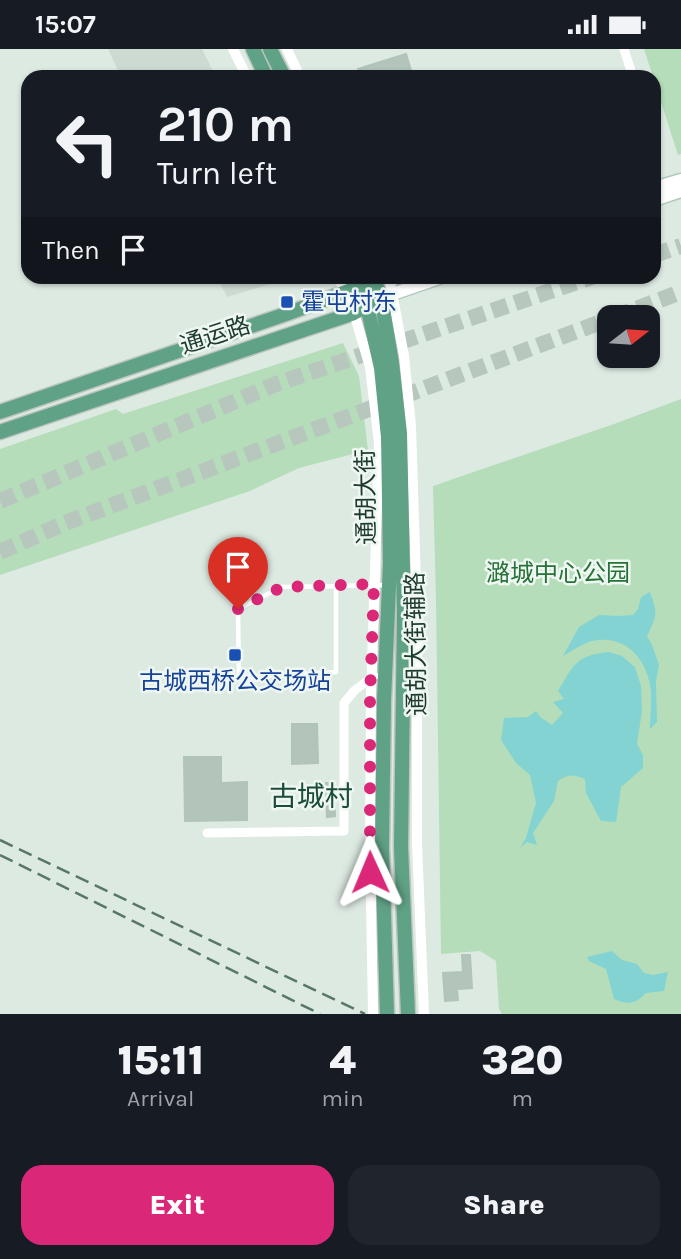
<!DOCTYPE html>
<meta charset="utf-8">
<style>
:root{--surface:#171b24;--page:#20242c;--text:#f1f3f6;--muted:#9ea1a6;--accent:#db2777}
body{margin:0;font-family:Karla,"Noto Sans SC",sans-serif;background:var(--page);color:var(--text);height:100vh;display:flex;flex-direction:column;font-size:26px;white-space:nowrap}
*{box-sizing:border-box;margin:0}
p{font-size:23px;color:var(--muted)}
.icon{flex:none;width:38px;height:38px;fill:none;stroke:currentColor;stroke-width:2;stroke-linecap:round;stroke-linejoin:round}
.map{position:relative;height:965px;overflow:hidden}
.side{display:flex;flex-direction:column;background:var(--surface);flex:1}
.side>*{flex:none}
.banner{position:absolute;left:21px;top:21px;width:640px;height:214px;border-radius:21px;box-shadow:0 2px 5px #0004;background:#171b24;color:var(--text);overflow:hidden}
.needle{width:46px;rotate:73deg}
.buttons{position:absolute;left:597px;top:256px;display:grid;gap:14px}
.buttons a{display:grid;place-items:center;width:63px;height:63px;border-radius:14px;background:var(--surface);box-shadow:0 2px 5px #0004;font-size:35px}
.pin{position:absolute;display:grid;place-items:center;width:60px;height:60px;color:#fff;margin:-72px -30px;border-radius:50% 50% 50% 0;rotate:-45deg;box-shadow:0 0 7px #0007}
.pin .icon{rotate:45deg}
.me{position:absolute;width:77px;margin:-38px;rotate:359deg;stroke-linejoin:round;filter:drop-shadow(0 0 5px #0008)}
.turn{display:flex;align-items:center;gap:24px;height:147px;padding:0 21px;font-size:32px}
.turn .icon{width:91px;height:91px;stroke-width:2.5}
.turn b{display:block;font-size:49px;line-height:60px}
.then{display:flex;align-items:center;height:66px;padding:0 21px;background:#0003;gap:14px;font-size:26px}
.eta{display:flex;justify-content:space-evenly;align-items:center;height:119px;text-align:center}
.eta b{font-size:42px;font-weight:800;line-height:49px}
.button{display:flex;gap:14px;margin-top:auto;padding:14px 21px}
.button a{flex:1;height:80px;border-radius:21px;background:var(--accent);color:#fff;font-size:28px;font-weight:800;line-height:80px;text-align:center}
.button a+a{background:var(--page);color:var(--text)}
.status{display:flex;justify-content:space-between;align-items:center;height:49px;padding:0 35px;background:var(--surface);direction:ltr}
.status svg{height:19px;fill:currentColor}
.map>svg:first-child{display:block}
.built{fill:#ccdad1}
.green{fill:#b5ddb9}
.water{fill:#82d3d2}
.building{fill:#b3c5bb;stroke:#b0c4b8;stroke-width:2}
.lines{fill:none;stroke-linecap:round;stroke-linejoin:round}
.motorway-tunnel{stroke:#b7c7be;stroke-width:16;stroke-dasharray:16 8;stroke-linecap:butt}
.secondary-casing{stroke:#b0cabc;stroke-width:15}
.primary-casing{stroke:#bcc4c0;stroke-width:17}
.service{stroke:#fff;stroke-width:4.5}
.minor{stroke:#fff;stroke-width:9}
.tertiary{stroke:#fff;stroke-width:10}
.secondary{stroke:#fff;stroke-width:12}
.primary{stroke:#60a286;stroke-width:14}
.rail{stroke:#587669;stroke-width:2.5;stroke-dasharray:14 7;stroke-linecap:butt}
.route{stroke:#db2777;stroke-width:12;stroke-dasharray:0 21.6}
.transit-dot{fill:#1a4fb4;stroke:#eef7f1;stroke-width:2.5}
.labels{text-anchor:middle;dominant-baseline:central;stroke-width:5;stroke-linejoin:round;paint-order:stroke}
.transit-label{font-size:24px;fill:#164399;stroke:#eef7f1;text-anchor:start}
.street-label{font-size:24px;fill:#1e3a2e;stroke:#eef7f1}
.park-label{font-size:24px;fill:#277238;stroke:#eef7f1}
.quarter-label{font-size:28px;fill:#1a4d38;stroke:#eef7f1}
</style>
<div class="status"><b>15:07</b><svg viewBox="0 0 49 12"><path d="M0 12V9h3v3zM5 12V6h3v6zM10 12V3h3v9zM15 12V0h3v12zM26 1h20v11H26zM47 4h2v5h-2z"/></svg></div>
<div class="map">
<svg width="681" height="965" viewBox="0 0 681 965">
<rect width="100%" height="100%" fill="#ddeae2"/>
<path class="built" d="M108,0h94l14,28h-95z
M217,228h77l-67,20z"/>
<path class="green" d="M644,0h37v105l-3,1z
M343,294l16,33 9,74 -69,18 -49,23 -250,84v-126l116,-40 7,5z
M681,350v615h-179l-3,-5 -3,-48 -16,-10 -39,3 -5,-354 -3,-114 181,-62z"/>
<path class="water" d="M650,543c8,22 7,23 -3,44l5,9 7,20 -3,16 1,41 -7,7c0,-12 2,-26 1,-38 -3,-29 -22,-54 -53,-51 -13,1 -24,10 -35,16l16,-29 20,-12 19,1 15,-1 5,-6 3,-12z
M609,603l13,4 13,11 6,19 1,25 -5,33 6,11v13l-22,19 -5,35 -15,-1 -15,-28 -1,-14c-11,-5 -17,-5 -27,2l-4,20 -21,32 4,12 -10,-3 -7,6 6,-10 10,-35 -6,-28 -14,-12 -15,-23 3,-22 24,-1 8,-6 4,6 12,8 11,-12 -10,-11 11,-3 -6,-8c16,-26 18,-36 51,-39z
M612,902l10,9 15,4 7,9 9,2 15,-3 -4,19 -18,2c-10,11 -18,12 -32,6l-8,-30 -17,-8 -2,-4z"/>
<path class="building" d="M406,5l7,23h-53l-2,-8z
M292,675h25l1,39 -26,1z
M184,708h37v26l26,-1v38l-62,1z
M326,734h8l1,33 -8,1z
M462,906h8l2,33 -15,1 1,11 -13,1 -2,-28 20,-1z"/>
<g class="lines">
<path class="motorway-tunnel" d="M654,206l27,-9
M615,268l66,-25
M0,452l276,-117 316,-107
M0,503l65,-29 544,-204"/>
<defs>
<path id="secondary" d="M654,139l27,-8
M654,151l27,-9
M381,249l61,-21"/>
<path id="primary" d="M253,0l13,28
M270,0l14,28
M356,228l11,29 14,62 7,69 2,126 -6,137 -2,148 5,166
M373,228l8,21 2,11 9,54 8,70 4,182 -3,232 7,167
M0,363l289,-99 81,-30
M0,383l354,-119 18,-10"/>
</defs>
<use href="#secondary" class="secondary-casing"/>
<use href="#primary" class="primary-casing"/>
<path class="service" d="M336,536v87l-97,5 -1,-68 44,-22 106,-2"/>
<path class="minor" d="M624,0l9,28
M207,784l137,-2v-128l11,-13 19,-14"/>
<path class="tertiary" d="M233,0l14,28
M287,0l13,28
M337,228l10,16 7,20 16,54 9,76 -8,253 -1,150 3,168
M389,228l15,79 7,70 6,188v230l7,170"/>
<use href="#secondary" class="secondary"/>
<use href="#primary" class="primary"/>
<path class="rail" d="M0,791l365,174
M0,806l320,159"/>
</g>
<g class="lines">
<path class="route" d="M238,560l44,-22 92,-3 -4,113v175"/>
</g>
<g class="transit-dot">
<rect x="280" y="246" width="14" height="14" rx="3.5"/>
<rect x="228" y="599" width="14" height="14" rx="3.5"/>
</g>
<g class="labels">
<g class="transit-label">
<text x="301" y="253">霍屯村东</text>
<text x="235" y="632" text-anchor="middle">古城西桥公交场站</text>
</g>
<g class="street-label">
<text transform="translate(215 286) rotate(-18)">通运路</text>
<text transform="translate(366 448) rotate(-91)">通胡大街</text>
<text transform="translate(416 595) rotate(-91)">通胡大街辅路</text>
</g>
<g class="park-label">
<text x="558" y="524">潞城中心公园</text>
</g>
<g class="quarter-label">
<text x="311" y="747">古城村</text>
</g>
</g>
</svg>
<div class="buttons">
<a><svg class="needle" viewBox="-14 -14 28 28"><path d="M0-13l5 13h-10z" fill="#e53935"/><path d="M0 13l5-13h-10z" fill="#9ea1a6"/></svg></a>
</div>
<div class="pin" style="left:238px;top:560px;background:#d93025"><svg class="icon" aria-label="arrive" viewBox="0 0 24 24"><path d="M6 21V4h12l-3 4 3 4H6"/></svg></div>
<svg class="me" style="left:370px;top:823px" viewBox="-20 -20 40 40"><path d="M0-17L14 15 0 8-14 15z" fill="#db2777" stroke="#fff" stroke-width="4"/></svg>
<div class="banner">
<div class="turn"><svg class="icon" aria-label="left" viewBox="0 0 24 24"><path d="M17 20v-9H6M10 6l-5 5 5 5"/></svg><div><b>210 m</b>Turn left</div></div>
<div class="then">Then<svg class="icon" aria-label="arrive" viewBox="0 0 24 24"><path d="M6 21V4h12l-3 4 3 4H6"/></svg></div>
</div>
</div>
<section class="side">
<div class="eta">
<div><b>15:11</b><p>Arrival</p></div>
<div><b>4</b><p>min</p></div>
<div><b>320</b><p>m</p></div>
</div>
<div class="button"><a>Exit</a><a>Share</a></div>
</section>
